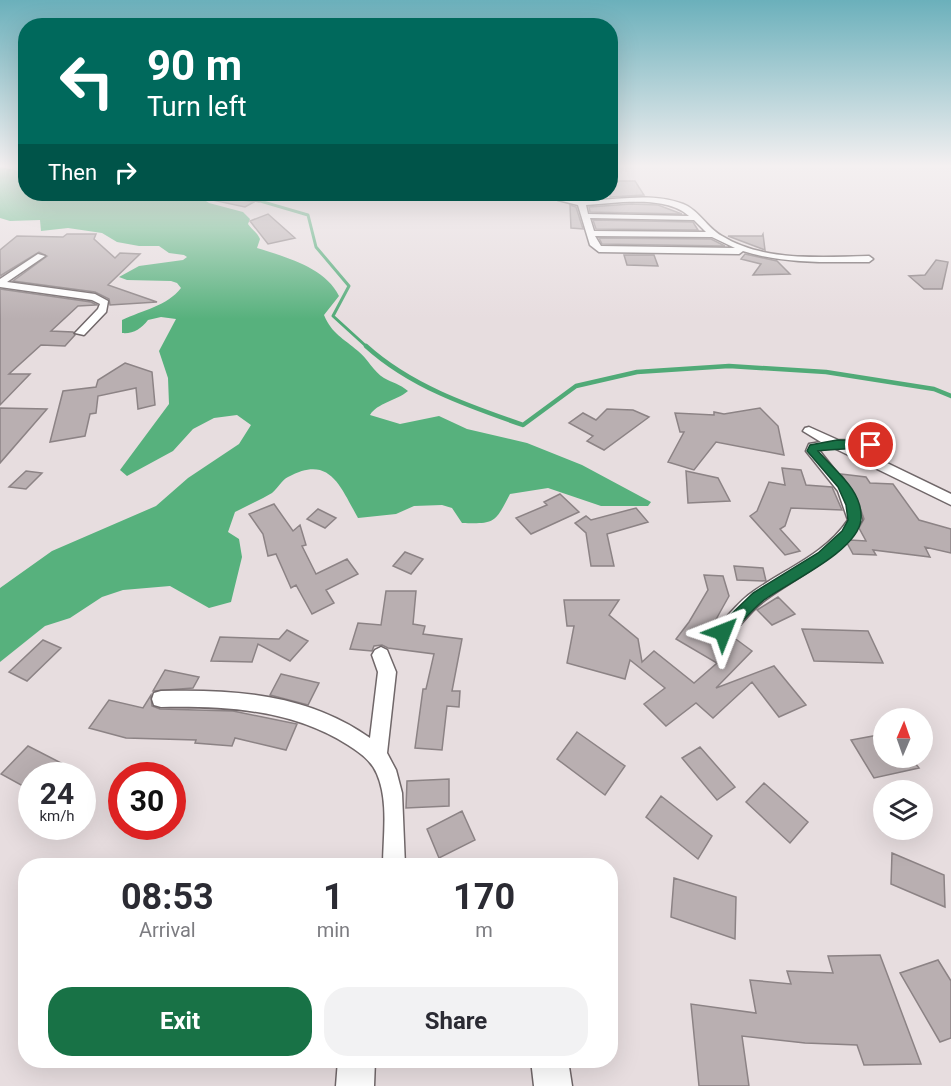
<!DOCTYPE html>
<style>
:root{--surface:#fff;--page:#f2f2f3;--text:#2b2b33;--muted:#7c7c81;--accent:#187246}
body{margin:0;font-family:Roboto,sans-serif;background:var(--page);color:var(--text);height:100vh;display:flex;flex-direction:column;font-size:22px;white-space:nowrap}
*{box-sizing:border-box;margin:0}
p{font-size:20px;color:var(--muted)}
.icon{flex:none;width:33px;height:33px;fill:none;stroke:currentColor;stroke-width:2;stroke-linecap:round;stroke-linejoin:round}
.map{position:relative;flex:1;overflow:hidden}
.details{position:absolute;left:18px;top:858px;width:600px;height:210px;display:flex;flex-direction:column;background:var(--surface);border-radius:24px;box-shadow:0 6px 24px #0002}
.details>*{flex:none}
.banner{position:absolute;left:18px;top:18px;width:600px;height:183px;border-radius:24px;box-shadow:0 6px 24px #0002;background:#00695c;color:#fff;overflow:hidden}
.needle{width:39px;rotate:2deg}
.tools{position:absolute;left:873px;top:708px;display:grid;gap:12px}
.tools a{display:grid;place-items:center;width:60px;height:60px;border-radius:50%;background:var(--surface);box-shadow:0 6px 24px #0002;font-size:30px}
.speed{position:absolute;left:18px;top:762px;display:flex;gap:12px;font-size:30px;font-weight:700;text-align:center}
.speed>*{display:grid;place-content:center;width:78px;height:78px;border-radius:50%;background:var(--surface);box-shadow:0 6px 24px #0002;line-height:1}
.speed small{font-size:15px;font-weight:400}
.speed .limit{border:9px solid #d22;background:#fff;color:#111}
.pin{position:absolute;display:grid;place-items:center;width:51px;height:51px;color:#fff;margin:-26px;border:3px solid #fff;border-radius:50%;box-shadow:0 2px 6px #0007}
.me{position:absolute;width:66px;margin:-33px;rotate:45deg;stroke-linejoin:round;filter:drop-shadow(0 0 4px #0008)}
.turn{display:flex;align-items:center;gap:21px;height:126px;padding:0 30px;font-size:27px}
.turn .icon{width:78px;height:78px;stroke-width:2.5}
.turn b{display:block;font-size:42px;line-height:51px}
.then{display:flex;align-items:center;height:57px;padding:0 30px;background:#0003;gap:12px;font-size:22px}
.eta{display:flex;justify-content:space-evenly;align-items:center;height:102px;text-align:center}
.eta b{font-size:36px;font-weight:700;line-height:42px}
.cta{display:flex;gap:12px;margin-top:auto;padding:12px 30px}
.cta a{flex:1;height:69px;border-radius:24px;background:var(--accent);color:#fff;font-size:24px;font-weight:700;line-height:69px;text-align:center}
.cta a+a{background:var(--page);color:var(--text)}
.map>svg:first-child{display:block}
.forest{fill:#57b17d}
.lines{fill:none;stroke-linecap:round;stroke-linejoin:round}
.stream-far1{stroke:#50aa77;stroke-width:3}
.stream{stroke:#50aa77;stroke-width:4.5}
.building{fill:#b9afb1;stroke:#8c8385;stroke-width:1.5}
.street-casing{stroke:#706769;stroke-width:3}
.secondary-casing{stroke:#706769;stroke-width:3}
.street{fill:#fff;fill-rule:evenodd}
.secondary{fill:#fff;fill-rule:evenodd}
.path-bridge{stroke:#928b8d;stroke-width:1.5;stroke-dasharray:2 2;stroke-linecap:butt}
.route{fill:#187246;stroke:#104a2e;stroke-width:1.5}
</style>
<div class="map">
<svg width="951" height="1086" viewBox="0 0 951 1086">
<rect width="100%" height="100%" fill="#e7dddf"/>
<path class="forest" d="M0,167l25,5 1,22h171l10,2 -1,5 3,2 34,9 7,7 -2,5c4,6 9,8 12,15l-3,9c28,9 68,19 82,48l-15,19c8,19 19,23 34,36 9,7 16,21 26,27 9,5 16,6 24,13 -12,10 -31,12 -38,24l30,9 39,-8 28,13 60,14 55,22 69,37 -3,4h-47l-53,-18 -38,6c-15,29 -15,30 -48,29l-10,-15 -10,-3 -28,1 -18,8 -38,4c-18,-32 -28,-64 -70,-41 -6,3 -10,11 -16,16 -12,7 -25,13 -37,19l-7,20 11,7 3,18 -11,45 -22,6 -39,-22 -47,4 -21,7 -32,21 -25,8 -45,36v-74l52,-37 104,-45 32,-28 51,-34 12,-19 -14,-10 -23,3 -21,11 -20,22 -46,25 -7,-6 49,-66 -1,-26 -9,-27 17,-32 -15,-2 -13,3c-7,9 -15,14 -26,13v-13c21,-10 45,-14 59,-32l-4,-5 -6,-2 -44,-1 -8,-3 20,-11 44,-6 4,-3 -3,-2 -15,-2 -10,-7h-20l-22,-4 -15,-9 -34,-5 -27,3 -1,-11 -30,1 -10,-3z"/>
<g class="lines">
<path class="stream-far1" d="M253,199l55,16 8,32 33,39 -16,30 34,31"/>
<path class="stream" d="M366,346c44,40 102,60 157,79l53,-39 61,-14 92,-6 97,6 108,17 17,7"/>
</g>
<path class="building" d="M610,181h25l9,14 -34,2z
M212,194h13l5,4 24,4 -9,5 -33,-7z
M631,204l27,1 24,9 -92,-2 -1,-5z
M570,205l6,2 7,22 -12,-1z
M268,214l27,24 -27,6 -18,-23z
M593,220l100,2 5,8 -102,-1z
M67,234h29l-2,5 21,19 5,-5 20,1 -32,31 49,17 -47,3 -1,-6 -14,-7 -82,-11 34,-25 -8,-4 -39,24v-26l17,-14 46,1z
M763,234l2,16 -37,-14h34z
M599,238l112,1 14,7 -123,-2z
M745,254l32,7 13,13 -37,1 8,-11 -20,-5z
M624,255h30l4,11 -31,-1z
M936,260l12,2 -6,27h-18l-15,-13 16,-1z
M0,289l91,13 6,3 -19,1 -27,25 22,1 2,3 -10,11 -24,-1 -32,29h21l-30,31z
M125,363l27,9 3,33 -17,4 -2,-21 -38,8 -2,17 -6,1 -5,22 -35,6 13,-51 33,-4 2,-7z
M0,408l47,1 -47,54z
M760,408l18,18 6,29 -68,-13 -22,28 -26,-8 16,-30h-4l-5,-19 39,2v-3l10,2z
M607,409l26,1 16,7 -45,33 -17,-9 6,-5 -24,-13 14,-10 13,7z
M782,468l19,2 5,15 26,2 10,23 -51,-2 -6,18 -5,3 20,22 -15,4 -35,-39 7,-5 12,-29 16,3z
M26,471l16,2 -16,16 -17,-2z
M686,471l32,7 12,23 -42,2z
M841,474l25,3 4,6 23,1 26,36 32,9v24l-26,-6 5,10 -57,-7 3,5 -23,-1 -6,-11 3,-3 16,1 -7,-13 5,-9 -7,-20z
M560,494l19,18 -48,22 -15,-16 31,-13 -3,-3z
M274,504l19,27 7,-6 6,20 -4,1 14,28 31,-15 11,15 -32,16 8,13 -22,11 -16,-29 -5,3 -15,-34 -8,2 -5,-22 -14,-20z
M636,508l12,14 -41,12 7,32h-23l-5,-33 -11,-10 11,-7 5,4z
M318,509l18,9 -11,10 -18,-9z
M405,552l18,7 -12,15 -18,-8z
M734,566l29,2 3,13 -29,-1z
M704,575l19,1 6,20 -15,27 2,2 -3,8 2,5 9,3 9,-4 19,14 -36,37 58,-22 32,39 -27,12 -27,-35 -39,36 -17,-15 -30,23 -22,-22 21,-16 -35,-28 -5,19 -58,-16 7,-37h-7l-3,-26h55l-10,15 29,24 4,23 12,-11 40,32 23,-20 -41,-24 13,-17 19,-32z
M386,591h30l-3,33 12,2 -2,8 39,5 -10,52h8l-1,16 -12,-1 -5,44 -27,-2 8,-59h3l8,-35 -46,-6 -6,-3 -8,1 -2,5 -22,-2 8,-26 23,2z
M778,597l17,17 -23,11 -15,-15z
M802,629l66,2 15,32 -69,-2z
M287,630l21,11 -18,20 -32,-17 -6,18 -41,-1 9,-24 59,2z
M43,640l18,8 -34,33 -18,-9z
M165,670l34,7 -6,11 -40,3z
M281,674l38,9 -11,22 -38,-10z
M151,695l1,11 8,3 73,2 64,13 -11,26 -51,-12 -3,8 -37,-3 1,-3 -70,-2 -37,-10 20,-28 34,8z
M577,732l48,34 -20,29 -48,-36z
M884,734v24h27l8,10 -45,10 -23,-38z
M28,746l35,18 -11,12h-20v15l-31,-17z
M700,747l35,40 -18,13 -35,-42z
M449,779v27l-43,2 1,-27z
M764,783l44,39 -18,21 -44,-41z
M661,796l51,40 -14,23 -52,-42z
M462,811l13,29 -36,18 -12,-29z
M892,853l52,22 1,32 -54,-23z
M674,878l62,19 -1,42 -64,-22z
M880,955l41,109 -57,1 -7,-20 -52,-2 -63,-7 7,50h-50l-8,-82 65,9 -6,-33 41,4 -4,-13 46,2 -5,-17z
M938,960l13,21v57l-11,4 -40,-69z"/>
<g class="lines">
<defs>
<path id="street" d="M227,194h13l23,5 -4,2 -29,-5z
M549,194c10,0 19,6 30,6 35,2 70,-9 104,4 16,6 24,24 39,32 42,26 99,21 147,20l4,3 -4,3c-42,0 -85,2 -126,-11l-4,3 -140,-2 -9,-7 -12,-40 -20,-5zM623,202c21,-1 50,-1 66,14l-101,-2 -2,-9zM590,218l104,2 12,12 -112,-1zM595,236l117,1 23,11 -134,-2z
M38,254l7,2 -38,26 88,12 13,7 -2,11 -22,23 -9,-2 23,-24 2,-5 -8,-4 -92,-13v-8z
M809,427l29,13 55,2 1,3 -6,4 -32,-1 95,46v11l-117,-57 -15,2c18,24 36,40 43,70 -23,39 -61,54 -97,80 -14,10 -24,25 -36,37l-6,2 -6,-2 -2,-5 2,-5c12,-12 23,-27 37,-36 33,-23 71,-37 94,-71l-10,-29 -32,-40 3,-7 12,-2 -18,-11 2,-3z
M381,647l6,3 9,22 -9,81 9,17 6,23 3,73h-22c0,-30 6,-64 -6,-92 -5,-13 -18,-22 -29,-29 -57,-36 -122,-39 -187,-38l-7,-2 -2,-6 2,-6 7,-2c73,-2 147,3 209,47l8,-66 -6,-17 3,-5z"/>
<path id="secondary" d="M338,1060h37l-1,26h-38z
M531,1060h37l4,26h-38z"/>
</defs>
<use href="#street" class="street-casing"/>
<use href="#secondary" class="secondary-casing"/>
<use href="#street" class="street"/>
<use href="#secondary" class="secondary"/>
<path class="path-bridge" d="M243,199l7,-3"/>
</g>
<linearGradient id="sky" x2="0" y2="1"><stop stop-color="#6bb0bb"/><stop offset="0.52" stop-color="#f4f0f1"/><stop offset="1" stop-color="#f4f0f1" stop-opacity="0"/></linearGradient>
<rect width="951" height="319" fill="url(#sky)"/>
<path class="route" d="M837,440l34,1 6,4c-6,5 -46,3 -59,6 16,19 45,39 43,68 -2,32 -74,64 -97,81 -13,10 -24,25 -36,36l-5,2 -5,-2 -3,-4 3,-5 35,-34 65,-40 24,-22 6,-11 -2,-15 -8,-18 -31,-36 3,-6z"/>
</svg>
<div class="tools">
<a><svg class="needle" viewBox="-14 -14 28 28"><path d="M0-13l5 13h-10z" fill="#e53935"/><path d="M0 13l5-13h-10z" fill="#7c7c81"/></svg></a>
<a><svg class="icon" aria-label="layers" viewBox="0 0 24 24"><path d="M12 4l9 5-9 5-9-5zM3 14l9 5 9-5"/></svg></a>
</div>
<div class="speed"><div>24<small>km/h</small></div><div class="limit">30</div></div>
<div class="pin" style="left:871px;top:445px;background:#d93025"><svg class="icon" aria-label="arrive" viewBox="0 0 24 24"><path d="M6 21V4h12l-3 4 3 4H6"/></svg></div>
<svg class="me" style="left:723px;top:632px" viewBox="-20 -20 40 40"><path d="M0-17L14 15 0 8-14 15z" fill="#187246" stroke="#fff" stroke-width="4"/></svg>
<div class="banner">
<div class="turn"><svg class="icon" aria-label="left" viewBox="0 0 24 24"><path d="M17 20v-9H6M10 6l-5 5 5 5"/></svg><div><b>90 m</b>Turn left</div></div>
<div class="then">Then<svg class="icon" aria-label="right" viewBox="0 0 24 24"><path d="M7 20v-9h11M14 6l5 5-5 5"/></svg></div>
</div>
<section class="details">
<div class="eta">
<div><b>08:53</b><p>Arrival</p></div>
<div><b>1</b><p>min</p></div>
<div><b>170</b><p>m</p></div>
</div>
<div class="cta"><a>Exit</a><a>Share</a></div>
</section>
</div>
